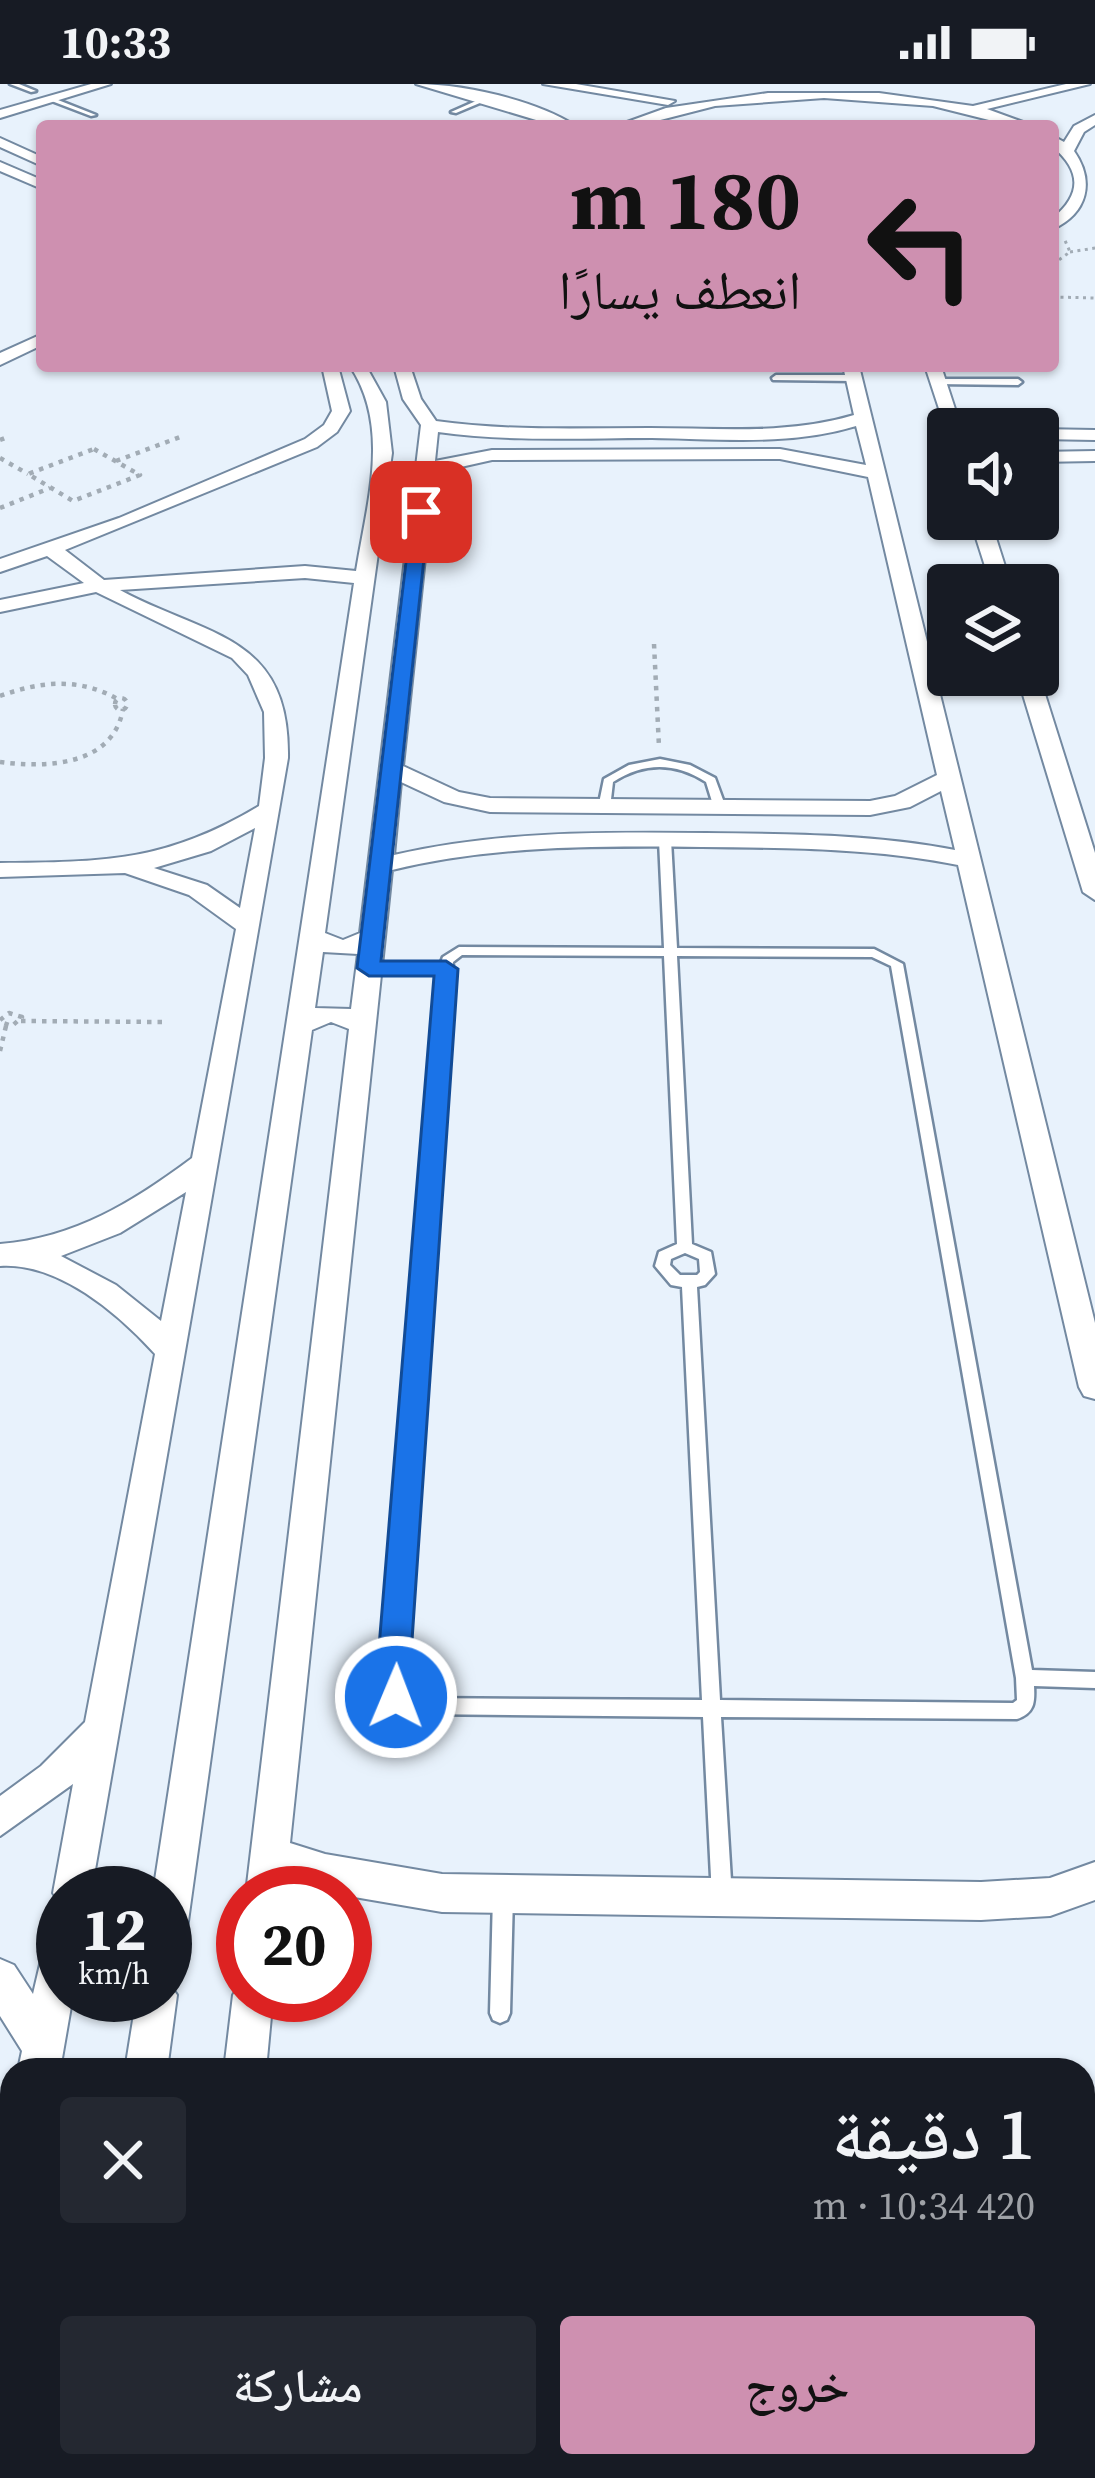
<!DOCTYPE html>
<html lang="ar">
<meta charset="utf-8">
<style>
:root{--surface:#171b24;--page:#242831;--text:#f1f3f6;--muted:#9ea1a6;--accent:#ce90b0}
body{margin:0;font-family:"Source Serif 4","Noto Naskh Arabic",serif;background:var(--page);color:var(--text);direction:rtl;height:100vh;display:flex;flex-direction:column;font-size:45px;white-space:nowrap}
*{box-sizing:border-box;margin:0}
p{font-size:39px;color:var(--muted)}
.icon{flex:none;width:66px;height:66px;fill:none;stroke:currentColor;stroke-width:2;stroke-linecap:round;stroke-linejoin:round}
.map{position:relative;flex:1;overflow:hidden;direction:ltr}
.panel{position:absolute;left:0px;top:1974px;width:1095px;height:420px;display:flex;flex-direction:column;background:var(--surface);border-radius:36px 36px 0 0;box-shadow:0 3px 9px #0004;direction:rtl}
.panel>*{flex:none}
.guide{position:absolute;left:36px;top:36px;width:1023px;height:252px;border-radius:12px;box-shadow:0 3px 9px #0004;direction:rtl;background:#ce90b0;color:#111;overflow:hidden}
.fabs{position:absolute;left:927px;top:324px;display:grid;gap:24px}
.fabs a{display:grid;place-items:center;width:132px;height:132px;border-radius:12px;background:var(--surface);box-shadow:0 3px 9px #0004;font-size:60px}
.speed{position:absolute;left:36px;top:1782px;display:flex;gap:24px;font-size:60px;font-weight:700;text-align:center}
.speed>*{display:grid;place-content:center;width:156px;height:156px;border-radius:50%;background:var(--surface);box-shadow:0 3px 9px #0004;line-height:1}
.speed small{font-size:30px;font-weight:400}
.speed .limit{border:18px solid #d22;background:#fff;color:#111}
.pin{position:absolute;display:grid;place-items:center;width:102px;height:102px;color:#fff;margin:-51px;border-radius:24px;box-shadow:0 6px 18px #0006}
.me{position:absolute;width:132px;margin:-66px;rotate:1deg;stroke-linejoin:round;filter:drop-shadow(0 0 9px #0008)}
.turn{display:flex;align-items:center;gap:42px;height:252px;padding:0 60px;font-size:54px}
.turn .icon{width:156px;height:156px;stroke-width:2.5}
.turn b{display:block;font-size:84px;line-height:102px}
.round{display:grid;place-items:center;flex:none;width:126px;height:126px;border-radius:12px;background:var(--page)}
.summary{display:flex;align-items:center;justify-content:space-between;height:204px;padding:0 60px}
h1{font-size:72px;font-weight:600;line-height:90px}
.cta{display:flex;gap:24px;margin-top:auto;padding:24px 60px}
.cta a{flex:1;height:138px;border-radius:12px;background:var(--accent);color:#111;font-size:48px;font-weight:600;line-height:138px;text-align:center}
.cta a+a{background:var(--page);color:var(--text)}
.status{display:flex;justify-content:space-between;align-items:center;height:84px;padding:0 60px;background:var(--surface);direction:ltr}
.status svg{height:33px;fill:currentColor}
.map>svg:first-child{display:block}
.lines{fill:none;stroke-linecap:round;stroke-linejoin:round}
.lane-casing{stroke:#7389a1;stroke-width:5}
.street-casing{stroke:#7389a1;stroke-width:4}
.path-far1{stroke:#a2acb5;stroke-width:3;stroke-dasharray:3 4.5;stroke-linecap:butt}
.path{stroke:#a2acb5;stroke-width:4.5;stroke-dasharray:4.5 6;stroke-linecap:butt}
.lane{fill:#fff;fill-rule:evenodd}
.street{fill:#fff;fill-rule:evenodd}
.route{fill:#1a73e8;stroke:#114b97;stroke-width:3}
</style>
<div class="status"><b>10:33</b><svg viewBox="0 0 49 12"><path d="M0 12V9h3v3zM5 12V6h3v6zM10 12V3h3v9zM15 12V0h3v12zM26 1h20v11H26zM47 4h2v5h-2z"/></svg></div>
<div class="map">
<svg width="1095" height="2394" viewBox="0 0 1095 2394">
<rect width="100%" height="100%" fill="#e8f2fc"/>
<g class="lines">
<defs>
<path id="lane" d="M10,0h9l17,7 -5,1z
M485,13l2,3 -31,13 -5,-1z
M49,14h4l43,17 -5,1 -42,-16z
M776,291h78l4,3 -4,3 -81,-1 -1,-2z
M938,295h80l4,3 -4,3 -83,-1 -1,-2z
M660,675l30,6 25,13 11,30 -2,2h-8l-2,-2 -8,-26c-31,-20 -62,-20 -93,0l-3,26 -2,2h-8l-2,-2 6,-29 25,-14z
M665,752l6,4 6,108 197,1 29,15 129,706 63,2v16l-61,-2c1,17 0,27 -17,33l-296,-2 11,180 -3,7 -7,2 -7,-2 -3,-7 -9,-180 -285,-3 -28,-11 -6,-18 56,-712 -71,-1 -6,-4 6,-4 71,1 3,-8 16,-10 205,1 -5,-108zM462,871l202,1 13,288 -18,8 -4,14 16,19 11,2 20,413 -284,-2 -14,-6 -2,-7 51,-723zM677,872l195,1 19,9 125,712 1,22 -4,3 -293,-3 -23,-413 8,-2 10,-11 -4,-22 -19,-8zM685,1169l14,6 1,13 -3,3h-17l-10,-10 1,-6z
M503,1803l7,2 3,7 -3,117 -3,7 -7,3 -7,-3 -3,-7 3,-117 3,-7z"/>
<path id="street" d="M91,0h20l-111,34v-8z
M416,0c48,0 119,16 160,42h-20z
M543,0h33l99,17 -7,4z
M1066,0h24l-103,25 47,17h-21l-80,-20 -109,-8 -109,8 -78,20h-21l50,-18 102,-15h111l94,13z
M1095,31v10l-11,7 -10,19c21,30 14,62 -21,78v-11c29,-24 28,-47 0,-71v-11l11,6 10,-16z
M0,54l42,19v9l-42,-19z
M0,78l42,18v9l-42,-18z
M42,250v11l-42,20v-12z
M322,282h16l12,45 -13,21 -20,15 -252,103 39,30 201,-14 51,5c11,-69 35,-143 -6,-205h16l20,36 6,51 -67,480 18,7 17,-7 61,-508 -18,-26 -9,-33h16l11,33 15,22c71,10 142,7 214,7 68,0 137,7 204,-13l-11,-49h16l236,957v76l-11,-3 -5,-9 -121,-522c-84,-17 -170,-17 -256,-18 -104,-1 -208,-2 -310,23l-102,973 35,11 117,20 539,8 69,-4 45,-16v38l-45,16 -69,4 -539,-8 -117,-20 -39,-14 -2,15h-38l103,-864 -18,-7 -19,8 -127,913 -6,14 -14,6v-70h-12l201,-1310 -49,-5 -185,12c87,47 170,44 168,168l-197,1135h-28v15l-10,-15 20,-109 -73,52v-40l41,-30 44,-44 70,-368c-37,-41 -97,-92 -155,-88v-22c75,-6 133,-42 192,-86l44,-229 -47,-34 -64,-22 -125,4v-14c105,-1 166,-1 259,-57l6,-48 -1,-46 -16,-37 -16,-17 -136,-66 -96,20v-12l84,-17 -37,-27 -47,16v-13l119,-41 186,-79 19,-14 8,-14zM856,342l10,39 -86,-16 -288,1 -57,11 3,-29c71,10 143,6 214,6 69,1 138,8 204,-12zM780,375l88,18 69,298 -42,21 -25,5 -380,-3 -31,-6 -56,-26 31,-293 58,-13zM401,698l43,20 46,10 380,3 40,-8 31,-16 14,59c-82,-16 -166,-16 -249,-17 -105,-1 -209,-2 -312,22zM255,744l-15,80 -33,-23 -53,-17 57,-17zM323,868l35,2 -7,55 -36,-1zM186,1108l-25,129 -45,-36 -55,-29 59,-23z
M925,282h16l16,49 46,14 -42,-2 -14,6z
M1038,345l57,1v10l-57,-1z
M1095,367v10l-57,1v-10z
M970,435h20l21,66h-20z
M1017,591h22l56,178v47l-12,-8z
M63,1836v75h10l-13,75h-42l4,-19 -22,-35v-57l14,6 19,29 16,-68z
M165,1894l12,17 -10,75h-42l12,-75h28z
M243,1895v16h30l-7,75h-42l9,-75z
M12,2113v105l-12,5v-105z
M1083,2290h12v46h-12z
M65,2382h46l-1,12h-48z
M177,2382h46v12h-48z
M727,2382h46l1,12h-48z"/>
</defs>
<use href="#lane" class="lane-casing"/>
<use href="#street" class="street-casing"/>
<path class="path-far1" d="M1070,168l25,-4
M1053,180l17,-12 -6,-14
M1053,213l42,1"/>
<path class="path" d="M0,356l5,-2
M94,365l46,26 -67,26 -45,-27z
M0,374l28,16
M116,377l64,-24
M0,424l50,-20
M654,560l5,103
M0,612c41,-15 80,-19 119,4
M115 620a6 6 0 1 1 12 0a6 6 0 1 1-12 0Z
M0,678c47,6 113,4 123,-53
M0,936l9,-7 13,4 -10,9 -12,-4
M21,937l143,1
M0,967l6,-25"/>
<use href="#lane" class="lane"/>
<use href="#street" class="street"/>
</g>
<path class="route" d="M421,423l8,5 -48,449h65l12,8 -49,715 3,13 -5,11 -11,4 -12,-4 -8,-24 58,-708h-65l-12,-8 55,-456z"/>
</svg>
<div class="fabs">
<a><svg class="icon" aria-label="sound" viewBox="0 0 24 24"><path d="M4 9h4l5-4v14l-5-4H4zM17 9q2 3 0 6"/></svg></a>
<a><svg class="icon" aria-label="layers" viewBox="0 0 24 24"><path d="M12 4l9 5-9 5-9-5zM3 14l9 5 9-5"/></svg></a>
</div>
<div class="speed"><div>12<small>km/h</small></div><div class="limit">20</div></div>
<div class="pin" style="left:421px;top:428px;background:#d93025"><svg class="icon" aria-label="arrive" viewBox="0 0 24 24"><path d="M6 21V4h12l-3 4 3 4H6"/></svg></div>
<svg class="me" style="left:396px;top:1613px" viewBox="-20 -20 40 40"><circle r="17" fill="#1a73e8" stroke="#fff" stroke-width="3"/><path d="M0-11L8 9 0 5-8 9z" fill="#fff"/></svg>
<div class="guide">
<div class="turn"><svg class="icon" aria-label="left" viewBox="0 0 24 24"><path d="M17 20v-9H6M10 6l-5 5 5 5"/></svg><div><b>180 m</b>انعطف يسارًا</div></div>
</div>
<section class="panel">
<div class="summary"><div><h1>1 دقيقة</h1><p>420 m · 10:34</p></div><a class="round"><svg class="icon" aria-label="close" viewBox="0 0 24 24"><path d="M6 6l12 12M18 6L6 18"/></svg></a></div>
<div class="cta"><a>خروج</a><a>مشاركة</a></div>
</section>
</div>
